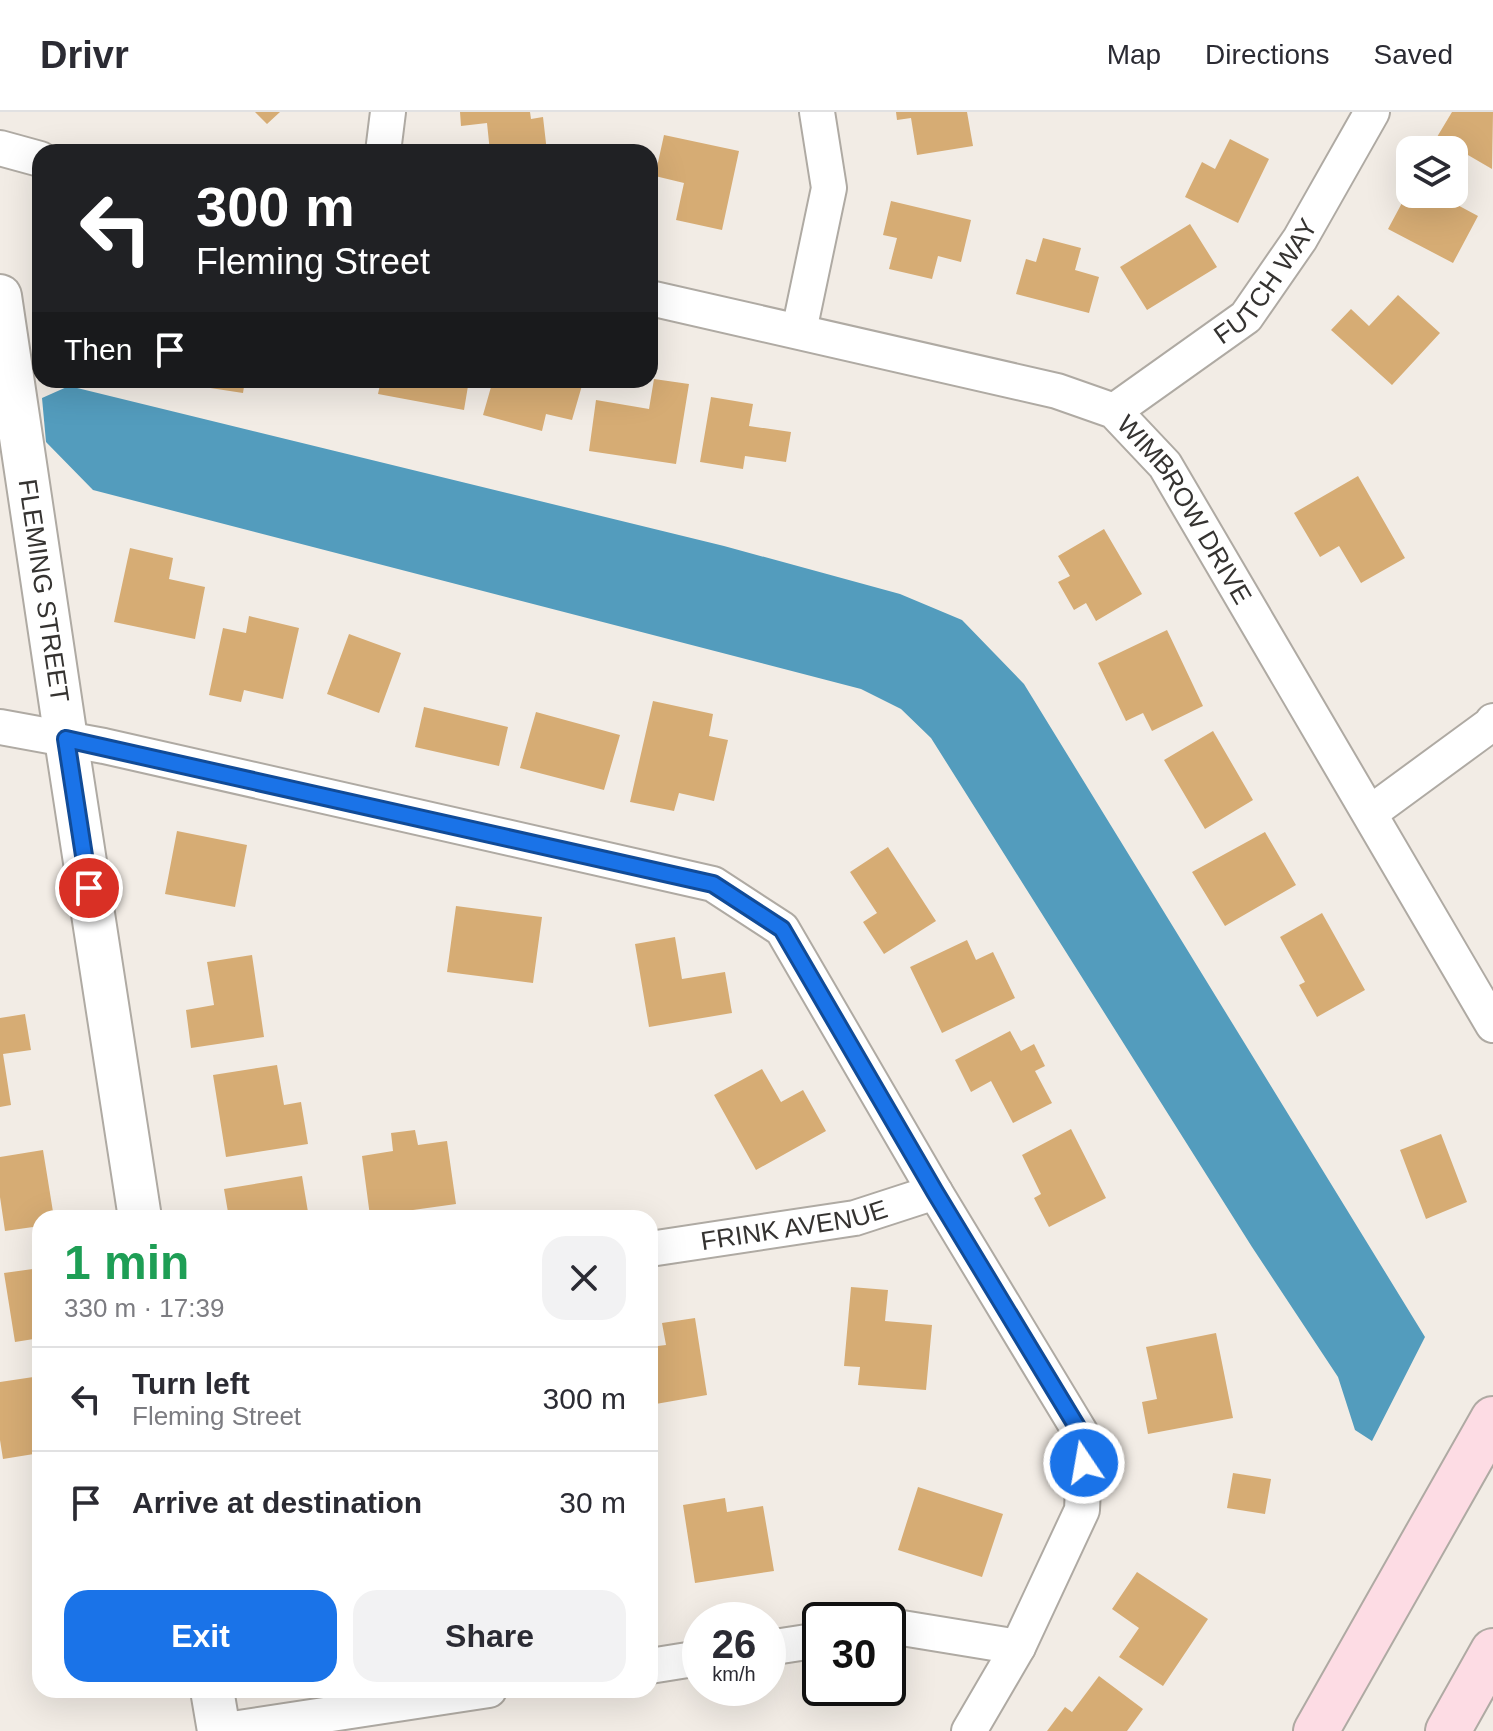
<!DOCTYPE html>
<meta charset="utf-8">
<style>
:root{--surface:#fff;--page:#f2f2f3;--text:#2b2b33;--muted:#7c7c81;--line:#e1e1e2;--accent:#1a73e8}
body{margin:0;font-family:Arial,sans-serif;background:var(--page);color:var(--text);height:100vh;display:flex;flex-direction:column;font-size:30px;white-space:nowrap}
*{box-sizing:border-box;margin:0}
p{font-size:26px;color:var(--muted)}
.icon{flex:none;width:44px;height:44px;fill:none;stroke:currentColor;stroke-width:2;stroke-linecap:round;stroke-linejoin:round}
.map{position:relative;flex:1;overflow:hidden}
.drawer{position:absolute;left:32px;top:1098px;width:626px;height:488px;display:flex;flex-direction:column;background:var(--surface);border-radius:24px;box-shadow:0 8px 32px #0002}
.drawer>*{flex:none}
.banner{position:absolute;left:32px;top:32px;width:626px;height:244px;border-radius:24px;box-shadow:0 8px 32px #0002;background:#202124;color:#fff;overflow:hidden}
.controls{position:absolute;left:1396px;top:24px;display:grid;gap:16px}
.controls a{display:grid;place-items:center;width:72px;height:72px;border-radius:16px;background:var(--surface);box-shadow:0 8px 32px #0002;font-size:40px}
.speed{position:absolute;left:682px;top:1490px;display:flex;gap:16px;font-size:40px;font-weight:700;text-align:center}
.speed>*{display:grid;place-content:center;width:104px;height:104px;border-radius:50%;background:var(--surface);box-shadow:0 8px 32px #0002;line-height:1}
.speed small{font-size:20px;font-weight:400}
.speed .limit{border:4px solid #111;border-radius:12px;background:#fff;color:#111}
.pin{position:absolute;display:grid;place-items:center;width:68px;height:68px;color:#fff;margin:-34px;border:4px solid #fff;border-radius:50%;box-shadow:0 2px 8px #0007}
.me{position:absolute;width:88px;margin:-44px;rotate:348deg;stroke-linejoin:round;filter:drop-shadow(0 0 6px #0008)}
.turn{display:flex;align-items:center;gap:28px;height:168px;padding:0 32px;font-size:36px}
.turn .icon{width:104px;height:104px;stroke-width:2.5}
.turn b{display:block;font-size:56px;line-height:68px}
.then{display:flex;align-items:center;height:76px;padding:0 32px;background:#0003;gap:16px;font-size:30px}
.round{display:grid;place-items:center;flex:none;width:84px;height:84px;border-radius:24px;background:var(--page)}
.headline{display:flex;align-items:center;justify-content:space-between;height:136px;padding:0 32px}
h1{font-size:48px;font-weight:700;line-height:60px;color:#1e9e55}
.primary-button{display:flex;gap:16px;margin-top:auto;padding:16px 32px}
.primary-button a{flex:1;height:92px;border-radius:24px;background:var(--accent);color:#fff;font-size:32px;font-weight:700;line-height:92px;text-align:center}
.primary-button a+a{background:var(--page);color:var(--text)}
ul{padding:0;list-style:none}
li{display:flex;align-items:center;gap:24px;height:104px;padding:0 32px;border-top:2px solid var(--line)}
li div{flex:1}
li b{display:block;font-size:30px}
li em{font-style:normal}
header{display:flex;align-items:center;gap:48px;box-sizing:border-box;height:112px;padding:0 40px;background:var(--surface);border-bottom:2px solid var(--line)}
header strong{font-size:38px}
nav{display:flex;gap:44px;margin-inline-start:auto;font-size:28px}
.map>svg:first-child{display:block}
.water{fill:#539cbd}
.building{fill:#d6ac74}
.lines{fill:none;stroke-linecap:round;stroke-linejoin:round}
.minor-casing{stroke:#afaaa3;stroke-width:38}
.tertiary-casing{stroke:#afaaa3;stroke-width:46}
.secondary-casing{stroke:#afaaa3;stroke-width:48}
.minor{stroke:#fff;stroke-width:34}
.tertiary{stroke:#fff;stroke-width:42}
.secondary{stroke:#fddce4;stroke-width:44}
.route-casing{stroke:#114b97;stroke-width:20}
.route{stroke:#1a73e8;stroke-width:14}
.labels{text-anchor:middle;dominant-baseline:central;stroke-width:8;stroke-linejoin:round;paint-order:stroke}
.street-label{font-size:26px;fill:#353331;stroke:#fffaf4}
</style>
<header>
<strong>Drivr</strong>
<nav><a>Map</a><a>Directions</a><a>Saved</a></nav>
</header>
<div class="map">
<svg width="1493" height="1619" viewBox="0 0 1493 1619">
<rect width="100%" height="100%" fill="#f2ece5"/>
<path class="water" d="M69,274l655,160 176,48 62,26 62,64 401,653 -53,104 -17,-11 -17,-53 -86,-130 -321,-509 -30,-29 -40,-20 -768,-199 -47,-48 -4,-44z"/>
<path class="building" d="M255,0h25l-13,12z
M460,0h70l1,7 12,-2 4,35h-57l-3,-29 -26,3z
M896,0h71l6,34 -56,9 -6,-37 -14,2z
M1452,0h41l-1,57 -55,-32z
M664,23l75,16 -17,79 -46,-10 8,-37 -29,-7z
M1230,27l39,20 -31,64 -53,-26 17,-35 13,7z
M1410,76v6h27l41,22 -25,47 -65,-34z
M891,89l80,19 -10,42 -23,-6 -6,23 -43,-10 8,-31 -14,-3z
M1190,112l27,43 -70,43 -27,-43z
M1043,126l38,10 -6,22 24,7 -10,36 -73,-19 10,-35 10,3z
M1398,183l42,38 -48,52 -61,-55 20,-21 18,17z
M654,267l35,5 -13,80 -87,-13 7,-51 53,9z
M172,268h73l-2,13 -72,-11z
M381,268h88l-5,30 -86,-16z
M493,268h83l7,2 -11,38 -26,-6 -4,17 -59,-16z
M711,285l42,7 -4,22 42,6 -5,30 -41,-6 -2,13 -43,-7z
M1358,364l47,82 -44,25 -22,-37 -19,11 -26,-44z
M1104,417l38,65 -46,27 -10,-18 -12,7 -16,-28 12,-6 -12,-20z
M130,436l43,10 -4,21 36,8 -10,52 -81,-17z
M249,504l50,12 -16,71 -39,-9 -3,12 -32,-7 14,-67 23,5z
M1167,518l36,76 -51,25 -9,-18 -17,8 -28,-58z
M349,522l52,19 -22,60 -52,-19z
M653,589l60,13 -4,22 19,4 -14,61 -35,-8 -5,18 -44,-9z
M424,595l84,20 -9,39 -84,-19z
M536,600l84,23 -16,55 -84,-22z
M1213,619l40,69 -48,29 -41,-69z
M177,719l70,14 -12,62 -70,-13z
M1265,720l31,53 -71,41 -33,-54z
M888,735l48,74 -52,33 -21,-32 14,-9 -27,-41z
M456,794l86,11 -9,66 -86,-11z
M1322,801l43,77 -48,27 -18,-32 6,-3 -25,-45z
M675,825l7,42 43,-7 7,41 -83,14 -14,-83z
M967,828l9,20 17,-8 22,46 -73,35 -32,-66z
M252,843l12,82 -73,11 -5,-38 28,-5 -7,-43z
M25,902l6,36 -28,4 8,51 -11,2v-89z
M1010,919l11,20 13,-7 11,22 -10,5 17,32 -39,20 -22,-42 -20,11 -16,-32z
M277,953l7,40 17,-3 7,42 -82,13 -13,-82z
M762,957l19,33 22,-12 23,41 -70,39 -42,-75z
M1071,1017l35,69 -57,29 -15,-29 7,-4 -19,-39z
M415,1018l3,15 29,-4 9,63 -86,12 -8,-60 31,-5 -2,-18z
M1441,1022l26,68 -41,17 -26,-69z
M43,1038l11,68h-14v8l-35,5 -5,-34v-40z
M302,1064l7,42h-80l-5,-29z
M40,1156v70l-25,4 -11,-69z
M851,1175l37,3 -3,31 47,4 -6,65 -68,-5 2,-18 -16,-1z
M695,1206l12,77 -57,10v-58l16,-2 -4,-22z
M1216,1221l17,85 -85,16 -6,-32 15,-3 -11,-52z
M40,1264v77l-37,6 -3,-19v-58z
M1233,1361l38,6 -6,35 -38,-6z
M918,1375l85,27 -21,63 -84,-27z
M725,1386l2,14 36,-6 11,65 -79,12 -12,-78z
M1137,1460l71,47 -45,67 -44,-29 20,-29 -27,-19z
M1099,1564l44,33 -16,22h-80l18,-24 7,5z"/>
<g class="lines">
<defs>
<g id="minor">
<path d="M0,36l40,11"/>
<path d="M383,40l5,-40"/>
<path id="s1" d="M650,186l407,93 57,20 51,54 328,560"/>
<path d="M799,219l30,-143 -12,-76"/>
<path id="s2" d="M1114,299l132,-94 54,-78 72,-127"/>
<path d="M0,615l104,19 609,138 69,45 153,263 150,248 -3,70 -64,137 -49,84"/>
<path d="M1370,701l120,-88 3,-4"/>
<path id="s3" d="M650,1137l205,-31 80,-26"/>
<path d="M888,1518l14,-2 116,19"/>
<path d="M768,1536l52,-8"/>
<path d="M650,1554l50,-8"/>
<path d="M219,1619l270,-41"/>
</g>
<g id="tertiary">
<path id="s4" d="M0,184l66,443 74,479"/>
<path d="M212,1578l7,41"/>
</g>
<path id="secondary" d="M1316,1619l177,-312
M1448,1619l45,-80"/>
</defs>
<use href="#minor" class="minor-casing"/>
<use href="#tertiary" class="tertiary-casing"/>
<use href="#secondary" class="secondary-casing"/>
<use href="#minor" class="minor"/>
<use href="#tertiary" class="tertiary"/>
<use href="#secondary" class="secondary"/>
</g>
<g class="lines">
<defs>
<path id="route" d="M89,776l-23,-149 647,145 69,45 153,263 150,248 -1,23"/>
</defs>
<use href="#route" class="route-casing"/>
<use href="#route" class="route"/>
</g>
<g class="labels">
<g class="street-label">
<text stroke="none"><textPath href="#s2" startOffset="202">FUTCH WAY</textPath></text>
<text stroke="none"><textPath href="#s1" startOffset="600">WIMBROW DRIVE</textPath></text>
<text stroke="none"><textPath href="#s4" startOffset="298">FLEMING STREET</textPath></text>
<text stroke="none"><textPath href="#s3" startOffset="146">FRINK AVENUE</textPath></text>
</g>
</g>
</svg>
<div class="controls">
<a><svg class="icon" aria-label="layers" viewBox="0 0 24 24"><path d="M12 4l9 5-9 5-9-5zM3 14l9 5 9-5"/></svg></a>
</div>
<div class="speed"><div>26<small>km/h</small></div><div class="limit">30</div></div>
<div class="pin" style="left:89px;top:776px;background:#d93025"><svg class="icon" aria-label="arrive" viewBox="0 0 24 24"><path d="M6 21V4h12l-3 4 3 4H6"/></svg></div>
<svg class="me" style="left:1084px;top:1351px" viewBox="-20 -20 40 40"><circle r="17" fill="#1a73e8" stroke="#fff" stroke-width="3"/><path d="M0-11L8 9 0 5-8 9z" fill="#fff"/></svg>
<div class="banner">
<div class="turn"><svg class="icon" aria-label="left" viewBox="0 0 24 24"><path d="M17 20v-9H6M10 6l-5 5 5 5"/></svg><div><b>300 m</b>Fleming Street</div></div>
<div class="then">Then<svg class="icon" aria-label="arrive" viewBox="0 0 24 24"><path d="M6 21V4h12l-3 4 3 4H6"/></svg></div>
</div>
<section class="drawer">
<div class="headline"><div><h1>1 min</h1><p>330 m · 17:39</p></div><a class="round"><svg class="icon" aria-label="close" viewBox="0 0 24 24"><path d="M6 6l12 12M18 6L6 18"/></svg></a></div>
<ul>
<li><svg class="icon" aria-label="left" viewBox="0 0 24 24"><path d="M17 20v-9H6M10 6l-5 5 5 5"/></svg><div><b>Turn left</b><p>Fleming Street</p></div><em>300 m</em></li>
<li><svg class="icon" aria-label="arrive" viewBox="0 0 24 24"><path d="M6 21V4h12l-3 4 3 4H6"/></svg><div><b>Arrive at destination</b></div><em>30 m</em></li>
</ul>
<div class="primary-button"><a>Exit</a><a>Share</a></div>
</section>
</div>
